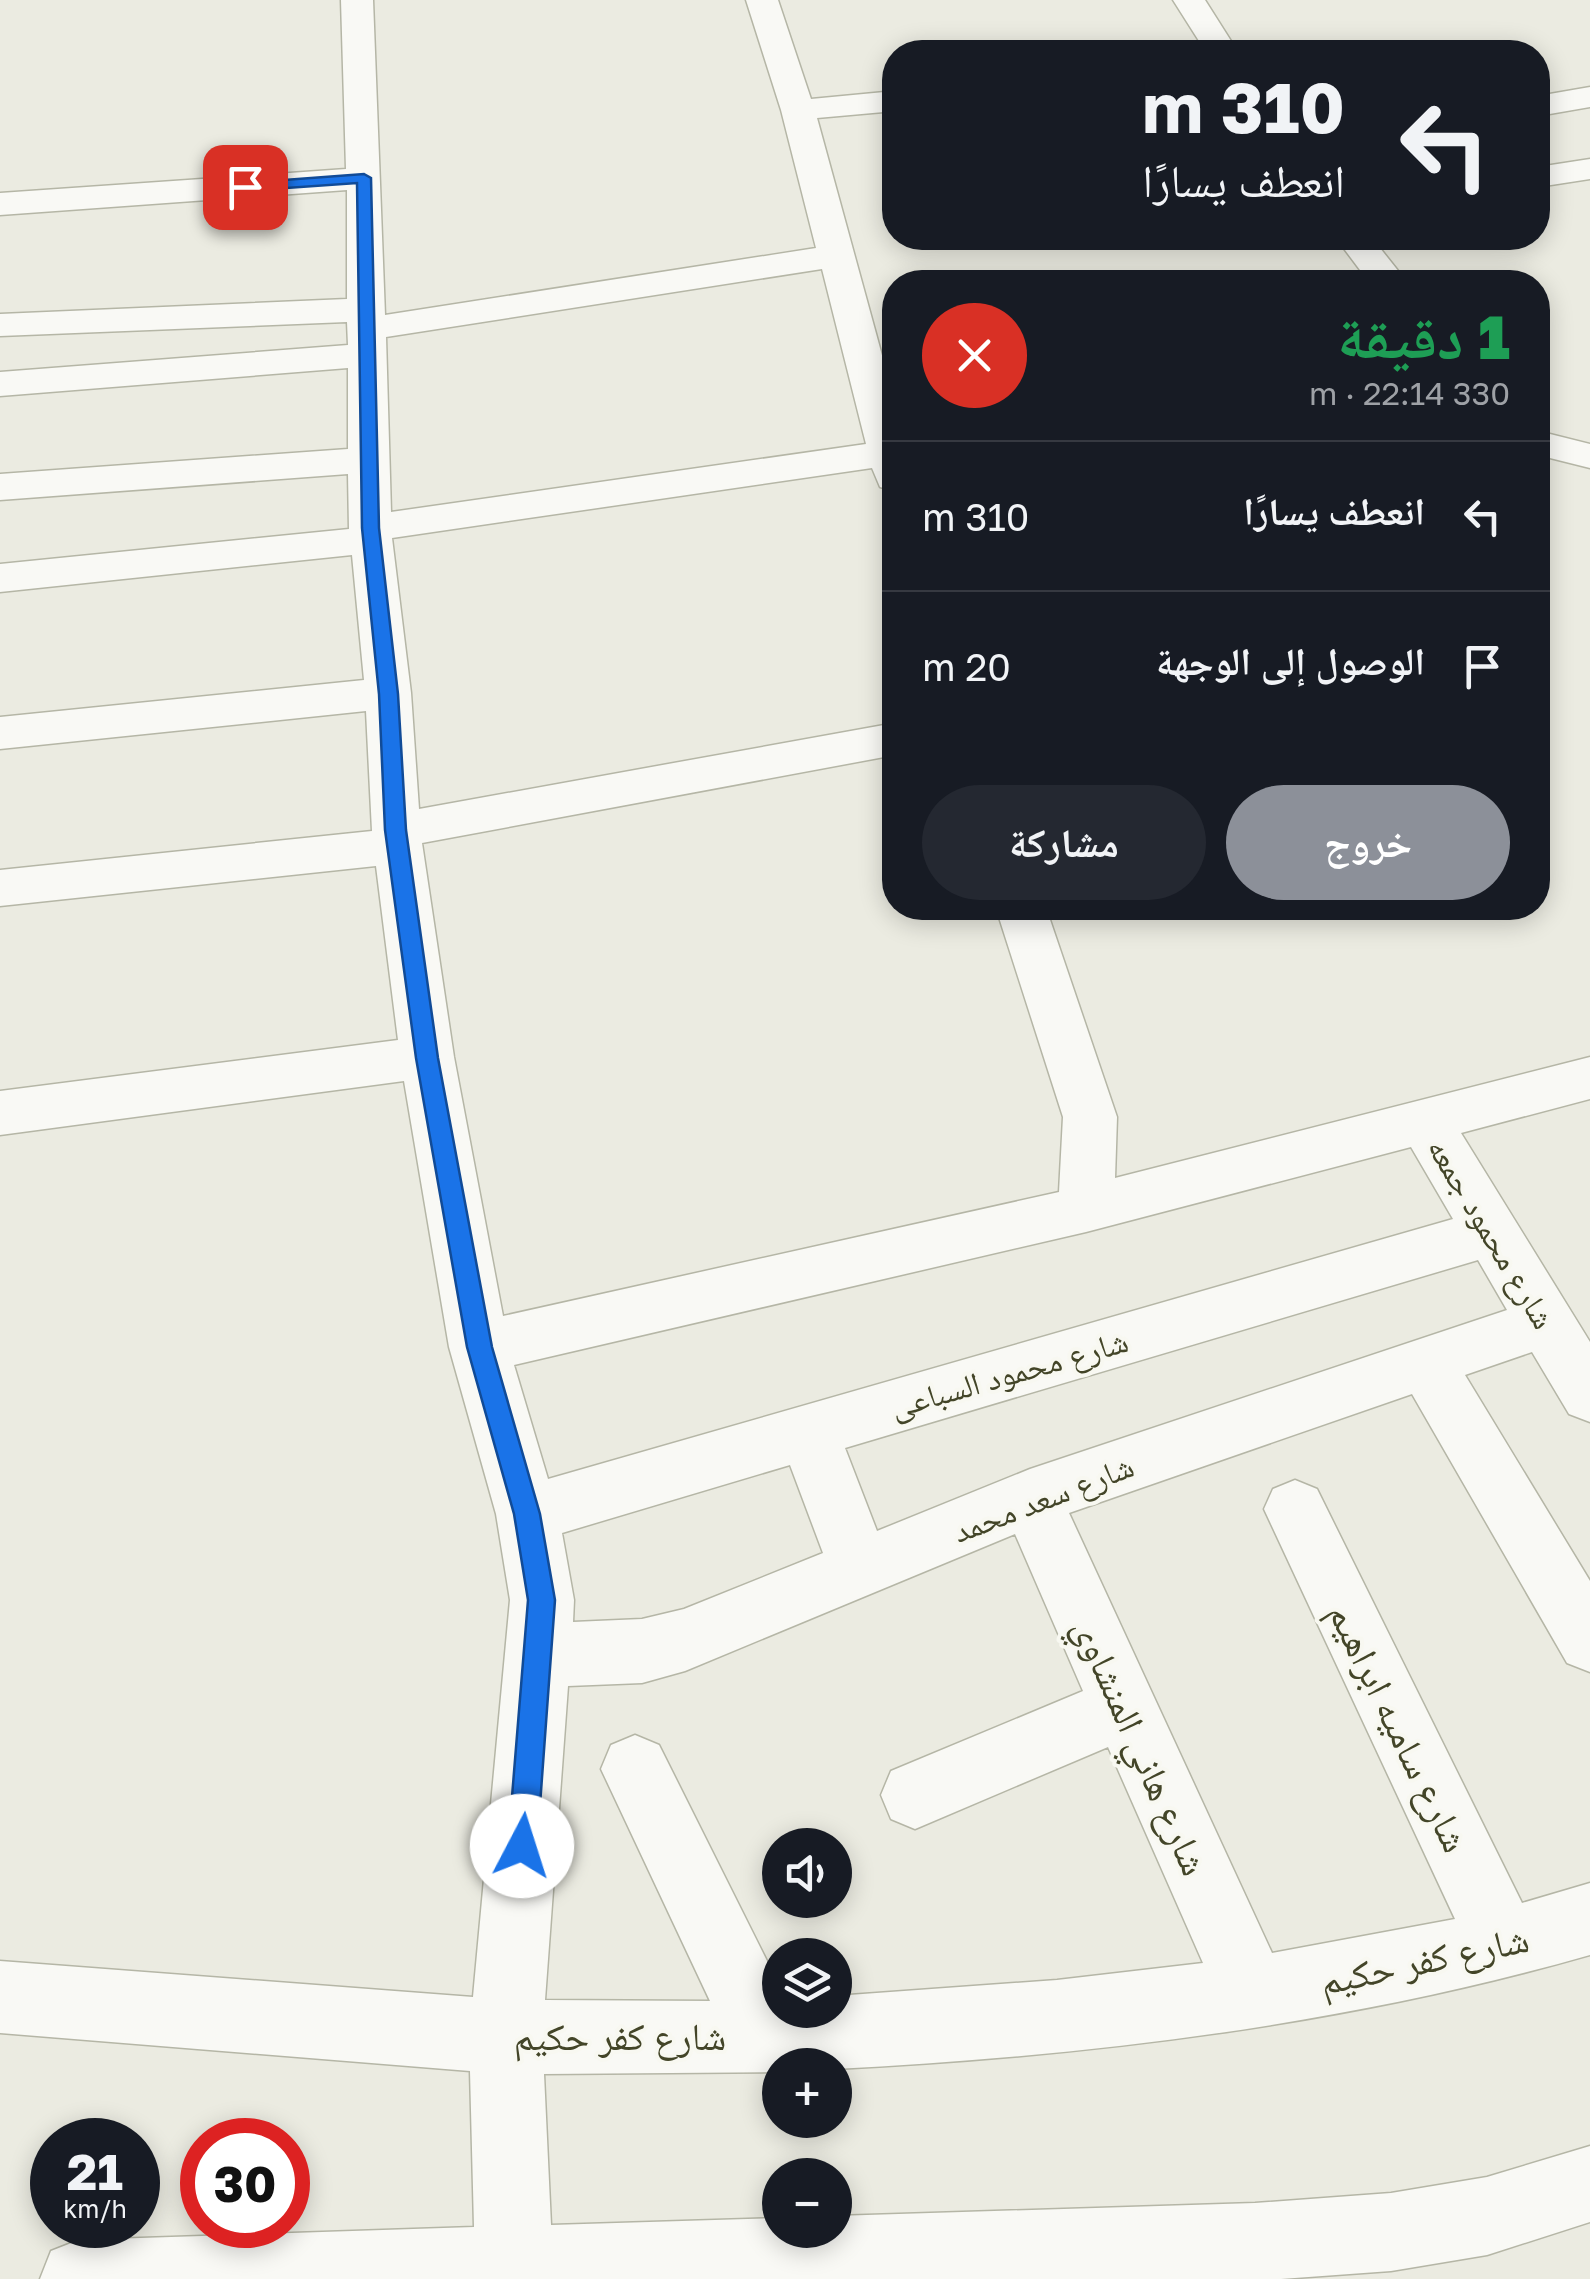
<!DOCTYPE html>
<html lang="ar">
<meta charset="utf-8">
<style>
:root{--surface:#171b24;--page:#242831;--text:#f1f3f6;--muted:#9ea1a6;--line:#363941;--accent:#8c9099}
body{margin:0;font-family:"Golos Text","Noto Naskh Arabic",sans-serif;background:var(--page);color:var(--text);direction:rtl;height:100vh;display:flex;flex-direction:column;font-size:38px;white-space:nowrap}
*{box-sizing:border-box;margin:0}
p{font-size:32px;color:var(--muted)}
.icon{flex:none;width:55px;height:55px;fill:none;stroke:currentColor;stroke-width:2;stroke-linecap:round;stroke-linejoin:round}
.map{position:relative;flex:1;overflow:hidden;direction:ltr}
.side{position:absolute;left:882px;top:270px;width:668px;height:650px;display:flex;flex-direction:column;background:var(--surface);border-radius:40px;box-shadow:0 5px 25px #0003;direction:rtl}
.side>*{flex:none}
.banner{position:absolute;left:882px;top:40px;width:668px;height:210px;border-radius:40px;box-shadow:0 5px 25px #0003;direction:rtl;background:#171b24;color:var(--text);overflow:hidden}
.buttons{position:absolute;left:762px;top:1828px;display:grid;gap:20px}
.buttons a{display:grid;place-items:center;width:90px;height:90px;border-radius:50%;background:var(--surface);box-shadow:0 5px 25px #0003;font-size:50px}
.speed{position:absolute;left:30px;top:2118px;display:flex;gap:20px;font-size:50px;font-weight:700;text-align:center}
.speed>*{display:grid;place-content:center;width:130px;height:130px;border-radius:50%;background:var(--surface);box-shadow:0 5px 25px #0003;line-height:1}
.speed small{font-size:25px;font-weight:400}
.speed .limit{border:15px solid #d22;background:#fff;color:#111}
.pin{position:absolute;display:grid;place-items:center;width:85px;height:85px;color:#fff;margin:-42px;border-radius:20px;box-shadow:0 5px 15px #0006}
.me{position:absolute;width:110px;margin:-55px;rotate:5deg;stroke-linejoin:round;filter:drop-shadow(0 0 8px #0008)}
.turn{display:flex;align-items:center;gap:35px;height:210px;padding:0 40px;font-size:45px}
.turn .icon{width:130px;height:130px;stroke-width:2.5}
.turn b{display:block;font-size:70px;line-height:85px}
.round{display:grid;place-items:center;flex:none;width:105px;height:105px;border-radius:52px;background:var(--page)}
.headline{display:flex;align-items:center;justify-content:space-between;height:170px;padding:0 40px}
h1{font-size:60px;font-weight:800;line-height:75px;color:#1e9e55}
.action{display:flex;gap:20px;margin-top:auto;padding:20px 40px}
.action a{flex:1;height:115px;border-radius:60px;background:var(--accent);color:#fff;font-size:40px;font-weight:800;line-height:115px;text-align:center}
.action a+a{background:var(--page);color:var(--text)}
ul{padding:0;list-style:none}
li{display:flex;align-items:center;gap:30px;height:150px;padding:0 40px;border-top:2px solid var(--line)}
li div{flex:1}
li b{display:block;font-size:38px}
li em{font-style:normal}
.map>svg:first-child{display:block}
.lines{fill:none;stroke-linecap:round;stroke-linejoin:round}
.minor-casing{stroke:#b5b6a6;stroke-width:3}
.minor{fill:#f9f9f5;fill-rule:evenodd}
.route{fill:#1a73e8;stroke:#114b97;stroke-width:2.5}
.labels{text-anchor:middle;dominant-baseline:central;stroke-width:8;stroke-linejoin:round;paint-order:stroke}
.street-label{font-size:32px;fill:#434528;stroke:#f8f8f1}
.near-street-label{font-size:38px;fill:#434528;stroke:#f8f8f1}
</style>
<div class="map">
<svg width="1590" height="2279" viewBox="0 0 1590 2279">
<rect width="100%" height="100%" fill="#ebebe1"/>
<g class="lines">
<defs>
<path id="minor" d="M341,0h32l12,315 431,-67 -35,-138 -35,-110h32l33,99 84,-8v20l-78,7 78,285v88l-15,-4 -8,-19 -480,70 19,155 8,116 476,-86v32l-473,88 32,214 49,259 556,-124 4,-75 -67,-209h50l71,209 -2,61 475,-121v42l-129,34 129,209v80l-21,-8 -37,-62 -67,23 125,206v91l-23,-9 -155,-269 -343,119 203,440 183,-34 -191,-410 9,-20 22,-9 22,9 205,414 68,-20v72c-245,70 -499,101 -755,114v-4h-55v7l-236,2 7,151 229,-7v12h55v-14l420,-13 136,-10 96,-16 103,-31v76l-103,33 -96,16 -110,8h-1241l11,-28 28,-11 395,-13 -4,-156 -470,-38v-72l473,36 37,-397 -14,-86 -47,-167 -45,-266 -404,54v-44l398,-51 -22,-174 -376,40v-36l372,-39 -6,-120 -366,38v-32l364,-37 -12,-125 -352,37v-28l349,-35 -1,-55 -348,26v-26l348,-25v-81l-348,28v-24l348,-27 -1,-23 -347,14v-22l347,-15v-109l-347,25v-22l346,-24zM822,269l44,175 -475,68 -5,-175zM1411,1147l42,72 -905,260 -34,-114 572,-133zM1478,1260l29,50 -477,159 -153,62 -32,-83zM790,1465l33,88 -139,56 -42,10 -69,3 1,-22 -12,-67zM1015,1534l68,157 -192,80 -10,24 10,24 24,10 193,-82 95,216 -146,17 -222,16v14h-55v-23l-121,-242 -24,-10 -24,10 -10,24 109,232 -165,-1 23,-314 74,-3 43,-12z
M1173,0h32l33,52h-32z
M1590,87v20l-52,9v-20z
M1590,159v20l-52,8v-20z
M1336,238h36l35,44h-38z
M1538,431l52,13v24l-52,-13z"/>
</defs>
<use href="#minor" class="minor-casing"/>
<use href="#minor" class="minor"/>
</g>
<path class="route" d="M364,174l7,4 8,350 19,166 8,136 32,228 54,289 48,167 15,86 -18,246 -4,10 -11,4 -10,-4 -4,-10 20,-246 -14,-86 -47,-167 -51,-289 -31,-228 -6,-136 -17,-166 -5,-345 -112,8 -8,-4 8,-4z"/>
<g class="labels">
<g class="street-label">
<text transform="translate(1492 1233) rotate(59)">شارع محمود جمعه</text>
<text transform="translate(1009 1373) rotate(-16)">شارع محمود السباعى</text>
<text transform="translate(1043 1498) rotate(-21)">شارع سعد محمد</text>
</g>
<g class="near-street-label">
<text transform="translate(1400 1727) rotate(64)">شارع ساميه ابراهيم</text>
<text transform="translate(1142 1746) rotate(66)">شارع هاني المنشاوي</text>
<text transform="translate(1424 1959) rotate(-12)">شارع كفر حكيم</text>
<text x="620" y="2035">شارع كفر حكيم</text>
</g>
</g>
</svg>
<div class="buttons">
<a><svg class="icon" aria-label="sound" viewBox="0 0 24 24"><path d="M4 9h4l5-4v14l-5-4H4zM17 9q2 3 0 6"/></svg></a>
<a><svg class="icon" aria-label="layers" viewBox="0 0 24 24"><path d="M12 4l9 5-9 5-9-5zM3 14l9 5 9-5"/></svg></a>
<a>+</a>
<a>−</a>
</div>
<div class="speed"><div>21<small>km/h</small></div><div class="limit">30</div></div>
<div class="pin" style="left:245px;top:187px;background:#d93025"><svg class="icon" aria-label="arrive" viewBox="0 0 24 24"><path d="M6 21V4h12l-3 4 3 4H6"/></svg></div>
<svg class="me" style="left:522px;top:1846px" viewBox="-20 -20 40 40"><circle r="19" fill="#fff"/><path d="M0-13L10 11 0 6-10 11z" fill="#1a73e8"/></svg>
<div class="banner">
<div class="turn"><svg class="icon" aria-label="left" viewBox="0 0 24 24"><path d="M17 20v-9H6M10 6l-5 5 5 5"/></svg><div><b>310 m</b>انعطف يسارًا</div></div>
</div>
<section class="side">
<div class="headline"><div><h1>1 دقيقة</h1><p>330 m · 22:14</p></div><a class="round" style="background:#d93025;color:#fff"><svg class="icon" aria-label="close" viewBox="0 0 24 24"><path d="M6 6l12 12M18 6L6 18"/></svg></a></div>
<ul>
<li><svg class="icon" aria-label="left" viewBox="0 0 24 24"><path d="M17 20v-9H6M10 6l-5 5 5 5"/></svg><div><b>انعطف يسارًا</b></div><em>310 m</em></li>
<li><svg class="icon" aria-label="arrive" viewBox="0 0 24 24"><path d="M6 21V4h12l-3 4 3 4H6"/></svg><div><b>الوصول إلى الوجهة</b></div><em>20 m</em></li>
</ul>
<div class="action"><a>خروج</a><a>مشاركة</a></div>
</section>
</div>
